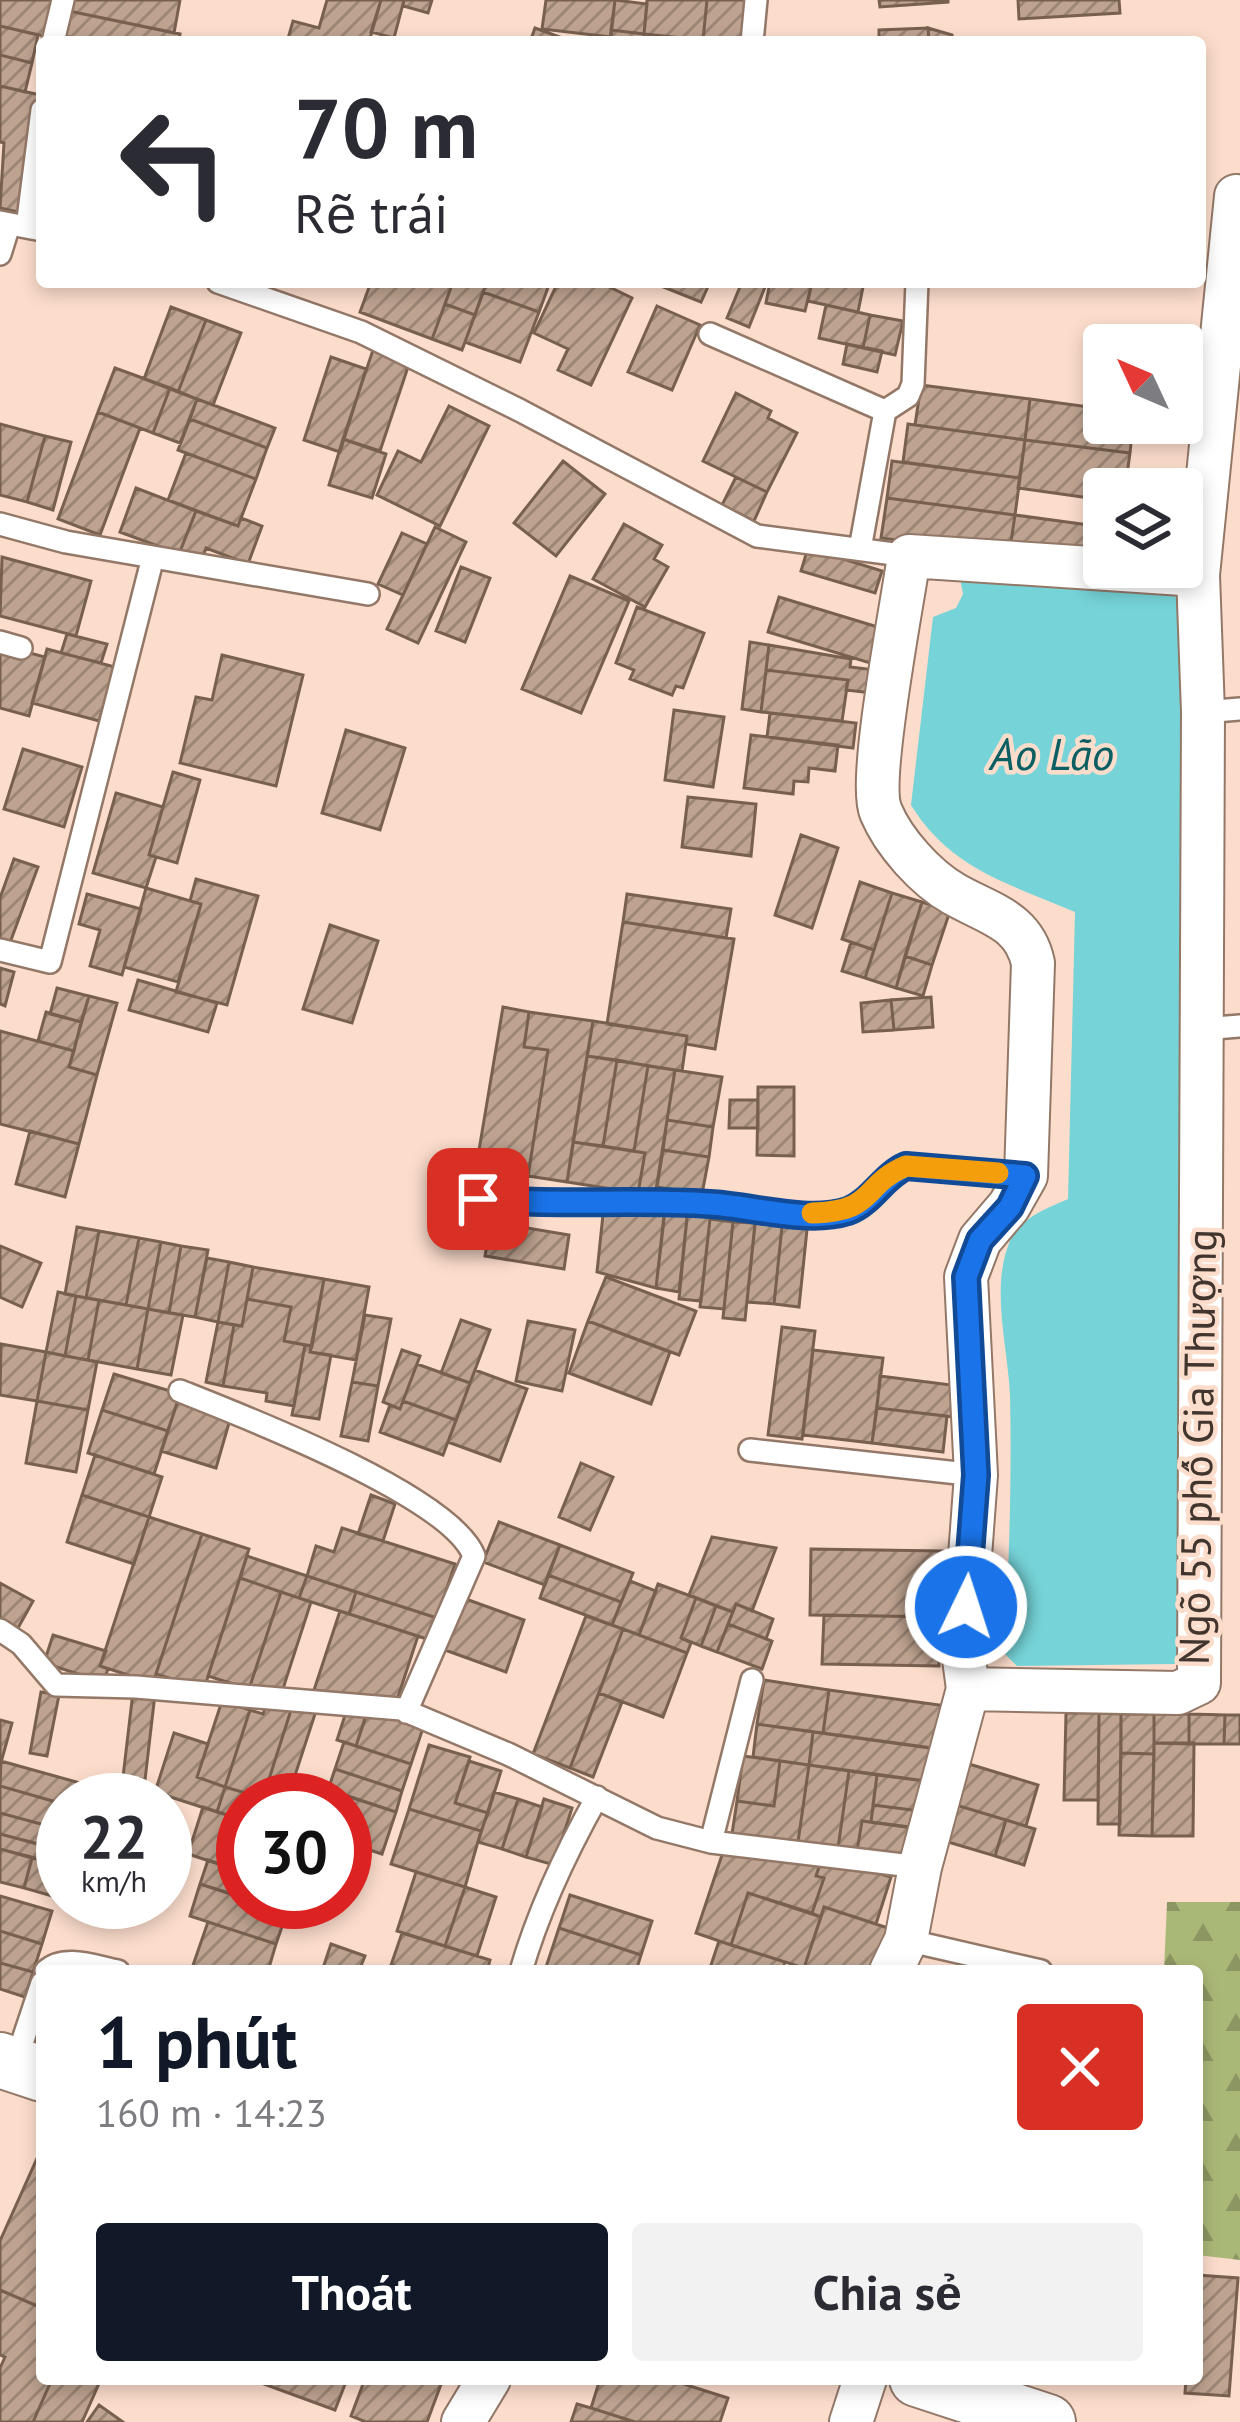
<!DOCTYPE html>
<html lang="vi">
<meta charset="utf-8">
<style>
:root{--surface:#fff;--page:#f2f2f3;--text:#2b2b33;--muted:#7c7c81;--accent:#111827}
body{margin:0;font-family:"PT Sans",sans-serif;background:var(--page);color:var(--text);height:100vh;display:flex;flex-direction:column;font-size:45px;white-space:nowrap}
*{box-sizing:border-box;margin:0}
p{font-size:39px;color:var(--muted)}
.icon{flex:none;width:66px;height:66px;fill:none;stroke:currentColor;stroke-width:2;stroke-linecap:round;stroke-linejoin:round}
.map{position:relative;flex:1;overflow:hidden}
.drawer{position:absolute;left:36px;top:1965px;width:1167px;height:420px;display:flex;flex-direction:column;background:var(--surface);border-radius:12px;box-shadow:0 6px 18px #0003}
.drawer>*{flex:none}
.guide{position:absolute;left:36px;top:36px;width:1170px;height:252px;border-radius:12px;box-shadow:0 6px 18px #0003;background:#fff;color:var(--text);overflow:hidden}
.needle{width:78px;rotate:314deg}
.fabs{position:absolute;left:1083px;top:324px;display:grid;gap:24px}
.fabs a{display:grid;place-items:center;width:120px;height:120px;border-radius:12px;background:var(--surface);box-shadow:0 6px 18px #0003;font-size:60px}
.speed{position:absolute;left:36px;top:1773px;display:flex;gap:24px;font-size:60px;font-weight:700;text-align:center}
.speed>*{display:grid;place-content:center;width:156px;height:156px;border-radius:50%;background:var(--surface);box-shadow:0 6px 18px #0003;line-height:1}
.speed small{font-size:30px;font-weight:400}
.speed .limit{border:18px solid #d22;background:#fff;color:#111}
.pin{position:absolute;display:grid;place-items:center;width:102px;height:102px;color:#fff;margin:-51px;border-radius:24px;box-shadow:0 6px 18px #0006}
.me{position:absolute;width:132px;margin:-66px;rotate:4deg;stroke-linejoin:round;filter:drop-shadow(0 0 9px #0008)}
.turn{display:flex;align-items:center;gap:42px;height:252px;padding:0 60px;font-size:54px}
.turn .icon{width:156px;height:156px;stroke-width:2.5}
.turn b{display:block;font-size:84px;line-height:102px}
.round{display:grid;place-items:center;flex:none;width:126px;height:126px;border-radius:12px;background:var(--page)}
.summary{display:flex;align-items:center;justify-content:space-between;height:204px;padding:0 60px}
h1{font-size:72px;font-weight:600;line-height:90px;color:var(--accent)}
.primary-button{display:flex;gap:24px;margin-top:auto;padding:24px 60px}
.primary-button a{flex:1;height:138px;border-radius:12px;background:var(--accent);color:#fff;font-size:48px;font-weight:600;line-height:138px;text-align:center}
.primary-button a+a{background:var(--page);color:var(--text)}
.map>svg:first-child{display:block}
.forest{fill:url(#forest-firs)}
.water{fill:#76d4d8}
.building{fill:url(#building-hatch);stroke:#78604f;stroke-width:3}
.lines{fill:none;stroke-linecap:round;stroke-linejoin:round}
.service-casing{stroke:#937868;stroke-width:26}
.minor-casing{stroke:#937868;stroke-width:46}
.tertiary-casing{stroke:#937868;stroke-width:58}
.service{stroke:#fff;stroke-width:21}
.minor{stroke:#fff;stroke-width:42}
.tertiary{stroke:#fff;stroke-width:54}
.route-casing{stroke:#114b97;stroke-width:30}
.route{stroke:#1a73e8;stroke-width:21}
.slow{stroke:#f59e0b;stroke-width:21}
.labels{text-anchor:middle;dominant-baseline:central;stroke-width:9;stroke-linejoin:round;paint-order:stroke}
.street-label{font-size:42px;fill:#41352e;stroke:#fcddcc}
.water-label{font-size:45px;font-style:italic;fill:#0b5e62;stroke:#fcddcc}
</style>
<div class="map">
<svg width="1240" height="2422" viewBox="0 0 1240 2422">
<defs>
<pattern id="forest-firs" width="22" height="20" patternUnits="userSpaceOnUse" patternTransform="scale(3)"><rect width="22" height="20" fill="#aab877"/><path d="M5 1l3.5 6h-7zM16 11l3.5 6h-7z" fill="#8c9662"/></pattern>
<pattern id="building-hatch" width="6" height="6" patternUnits="userSpaceOnUse" patternTransform="scale(3)"><rect width="6" height="6" fill="#bea390"/><path d="M-1 1l2-2M0 6l6-6M5 7l2-2" fill="none" stroke="#9c8676"/></pattern>
</defs>
<rect width="100%" height="100%" fill="#fcddcc"/>
<path class="forest" d="M1167,1902h73v358l-43,-5v-284h-33z"/>
<path class="water" d="M959,573l205,12 23,25 8,1042 -21,12 -157,2 -13,-13c5,-86 8,-172 6,-258 -2,-48 -20,-108 0,-154 10,-23 37,-33 58,-42l7,-287c-65,-28 -125,-43 -164,-107l22,-188 23,-9 7,-14z"/>
<path class="building" d="M0,0h57l-9,37 -48,-11z
M71,0h109l-6,33 -105,-22z
M327,0h54l-12,42h-82l6,-21 26,7z
M381,0h23l-10,38 -23,-6z
M404,0h28l-4,13 -25,-7z
M546,0h69l-4,37 -69,-8z
M615,0l32,4 -3,30 -33,-4z
M647,0h60l-4,40 -59,-6z
M707,0h44l-5,42 -43,-2z
M879,0h69v2l-68,5z
M1018,0h101l1,13 -101,6z
M69,11l111,23 -2,8h-84l-30,-6z
M0,26l38,9 -6,28 -32,-8z
M535,28l38,14h-43z
M928,28l24,7 1,7h-24z
M928,28l1,14h-50v-12z
M611,30l33,4 -1,8h-33z
M644,34l59,6 23,2h-83z
M0,55l32,8 -7,29 -25,-6z
M0,86l40,9 -22,117 -18,-4 4,-65 -4,-1z
M371,282h82l-21,57 -72,-27z
M453,282h34l-12,33 -30,-11z
M487,282h63l-11,30 -56,-20z
M558,282h41l33,16 -41,87 -33,-15 10,-21 -34,-16z
M662,282h48l-9,20 -40,-16z
M742,282h25l-18,45 -22,-9z
M770,282h42l-7,29 -39,-8z
M812,282h52l-6,30 -50,-11z
M483,292l56,20 -19,50 -55,-20z
M445,304l30,11 -13,35 -30,-11z
M826,305l44,10 -7,33 -44,-10z
M657,306l43,19 -28,65 -44,-18z
M171,307l35,13 -28,72 -34,-13z
M870,315l33,6 -8,34 -32,-7z
M206,320l35,13 -28,72 -35,-13z
M847,344l35,7 -5,21 -34,-8z
M373,350l37,11 -30,90 -37,-12z
M331,357l35,12 -26,83 -36,-12z
M115,368l55,20 -17,45 -55,-21z
M921,385l109,14 -5,41 -110,-15z
M170,388l27,11 -17,44 -27,-10z
M736,393l35,18 -3,7 29,15 -30,59 -64,-31z
M197,399l78,29 -8,20 -77,-29z
M1030,399l74,10v14h29l-3,30 -105,-13z
M449,406l40,20 -49,100 -63,-31 21,-44 23,11z
M98,412l42,16 -40,107 -42,-16z
M190,419l77,29 -11,31 -78,-29z
M0,424l45,12 -18,66 -27,-7z
M908,424l117,16 -5,38 -117,-16z
M45,436l26,6 -18,68 -26,-8z
M343,439l43,15 -14,44 -43,-13z
M1025,440l105,13 -5,36h-21v11l-86,-12z
M186,453l70,26 -18,47 -70,-26z
M563,461l42,33 -49,62 -42,-33z
M892,461l128,17 -5,37 -128,-17z
M736,477l31,15 -13,29 -32,-16z
M136,488l60,23 -17,43 -59,-22z
M887,498l128,17 -6,40 -128,-17z
M196,511l42,15 3,-8 21,8 -14,38 -42,-16 -5,14 -22,-8z
M1015,515l89,12 -5,40 -90,-12z
M624,524l38,21 -8,14 14,8 -23,40 -52,-28z
M435,527l31,15 -48,101 -31,-14z
M402,533l25,11 -24,51 -25,-11z
M808,548l74,23 -7,22 -74,-22z
M2,557l89,24 -15,55 -76,-20z
M461,567l29,11 -25,64 -29,-11z
M570,576l59,25 -48,112 -59,-24z
M779,597l112,34 -11,35 -112,-34z
M637,607l67,26 -21,55 -7,-2 -4,9 -42,-16 4,-9 -18,-7z
M67,634l40,10 -6,19 -40,-10z
M750,642l19,3 -8,67 -19,-3z
M0,645l45,12 -16,59 -29,-8z
M769,645l82,14 -1,8 34,4 -3,23 -35,-4 2,-10 -82,-10z
M47,649l68,18 -16,54 -67,-18z
M222,655l81,20 -27,111 -96,-23 16,-66 16,3z
M766,670l82,10 -6,41 -81,-9z
M674,710l50,7 -11,70 -48,-7z
M770,713l86,10 -3,25 -86,-11z
M346,730l59,18 -25,82 -58,-17z
M751,735l87,10 -3,26 -26,-3 -1,14 -14,-1 -1,13 -49,-6z
M23,749l59,18 -18,60 -60,-18z
M173,772l27,8 -23,83 -28,-8z
M116,793l47,14 -14,48 7,2 -10,31 -53,-15z
M688,797l68,7 -5,52 -69,-9z
M801,835l37,13 -26,80 -37,-13z
M14,859l24,8 -30,81 -8,-3v-47z
M196,879l62,17 -31,109 -51,-13 25,-88 -11,-3z
M860,882l32,11 -18,57 -32,-11z
M146,888l55,16 -23,78 -54,-15z
M892,893l30,9 -26,86 -31,-10z
M87,894l54,15 -19,66 -32,-9 10,-36 -21,-6z
M627,894l104,15 -5,29 -103,-16z
M922,902l28,9 -18,54 -27,-9z
M623,922l111,17 -19,110 -29,-5 1,-8 -80,-12z
M330,925l48,16 -26,82 -49,-14z
M851,942l23,8 -9,28 -23,-7z
M905,956l27,9 -9,31 -27,-8z
M0,968l14,4 -9,34 -5,-2z
M138,980l79,23 -9,29 -79,-22z
M57,988l32,8 -8,26 -31,-8z
M89,996l28,7 -20,72 -28,-8z
M931,997l2,30 -39,3 -3,-30z
M891,1000l3,30 -31,2 -2,-29z
M503,1007l26,5 -5,35 24,3 -22,138 -52,-8z
M46,1012l35,10 -7,29 -36,-10z
M529,1012l64,9 -26,161 -39,-6 20,-126 -24,-3z
M593,1021l94,15 -5,35 -95,-15z
M0,1031l74,20 -5,16 28,8 -18,69 -79,-20z
M587,1056l30,4 -14,86 -30,-4z
M617,1060l31,6 -14,85 -31,-5z
M648,1066l27,4 -20,126 -17,-3 7,-40 -11,-2z
M675,1070l47,7 -9,50 -46,-7z
M758,1087h36v69l-37,-1z
M730,1100h28v28h-29z
M667,1120l46,7 -4,30 -46,-7z
M30,1131l49,13 -14,53 -49,-13z
M573,1142l72,11 -7,40 -71,-11z
M663,1150l46,7 -7,37 -45,-7z
M604,1205l61,6 -9,77 -59,-16z
M665,1206l23,2 -9,84 -23,-4z
M688,1208l23,2 -10,91 -22,-2z
M756,1215l27,2 -9,87 -27,-2z
M783,1217l25,3 -9,87 -25,-3z
M710,1219l23,3 -9,87 -24,-2z
M491,1222l78,13 -5,34 -79,-13z
M733,1222l22,1 -10,97 -22,-2z
M77,1227l22,4 -13,67 -21,-4z
M99,1231l40,7 -13,67 -40,-7z
M139,1238l22,4 -13,67 -22,-4z
M161,1242l20,4 -12,67 -21,-4z
M0,1246l41,17 -19,44 -22,-10z
M181,1246l27,4 -13,67 -26,-4z
M207,1258l22,4 -11,60 -23,-5z
M229,1262l24,5 -11,59 -24,-4z
M253,1267l71,12 -12,67 -28,-5 7,-34 -44,-8z
M606,1277l90,34 -17,44 -91,-34z
M324,1279l45,8 -13,73 -46,-8z
M58,1292l18,4 -11,60 -19,-4z
M76,1296l23,4 -11,60 -23,-4z
M247,1299l44,8 -7,34 21,4 -11,61 -28,-5 1,-8 -44,-7 11,-61 8,1z
M99,1300l49,9 -11,60 -49,-9z
M148,1309l35,6 -12,60 -34,-6z
M365,1315l26,4 -13,67 -26,-4z
M461,1320l29,10 -20,53 -29,-10z
M528,1321l47,9 -13,61 -46,-10z
M588,1321l82,31 -19,52 -82,-31z
M218,1322l16,3 -11,61 -17,-4z
M782,1327l33,4 -13,108 -34,-4z
M1,1344l45,8 -9,49 -37,-6z
M305,1345l7,1 -2,6 21,3 -12,64 -27,-4z
M402,1350l18,6 -20,53 -17,-7z
M813,1350l70,8 -11,85 -69,-8z
M46,1352l51,10 -9,48 -51,-9z
M417,1364l53,19 -14,37 -53,-19z
M475,1370l52,19 -27,72 -52,-19z
M114,1374l66,20 -12,37 -66,-21z
M880,1376l87,11 -5,31 -85,-10z
M352,1382l26,4 -10,55 -27,-5z
M180,1394l51,22 -15,52 -55,-17z
M37,1401l51,9 -12,62 -50,-9z
M403,1401l53,19 -13,35 -63,-23 10,-27 10,4z
M877,1408l70,8 -4,36 -71,-9z
M102,1410l66,21 -14,43 -66,-21z
M95,1455l67,22 -13,40 -67,-22z
M581,1463l32,14 -23,53 -31,-13z
M82,1495l67,22 -15,47 -67,-22z
M371,1495l24,9 -12,37 -25,-7z
M149,1517l53,17 -49,149 -53,-17z
M499,1522l61,23 -15,40 -62,-23z
M342,1528l113,36 -18,54 -130,-42 9,-30 18,6z
M202,1534l47,15 -45,140 -48,-15z
M712,1537l64,11 -24,63 -16,-7 -3,8 -44,-17z
M560,1545l73,28 -12,29 -73,-27z
M811,1549l131,2 -2,66 -130,-2z
M247,1556l60,20 -8,22 -59,-20z
M548,1575l73,27 -9,23 -72,-27z
M307,1576l49,16 -7,22 -50,-16z
M240,1578l41,14 -32,97 -41,-13z
M630,1581l26,10 -17,44 -27,-10z
M0,1583l33,18 -15,27 -18,-10z
M658,1584l38,14 -15,40 10,5 -4,10 -48,-18z
M281,1592l30,10 -31,96 -31,-9z
M356,1592l81,26 -7,22 -81,-26z
M463,1598l61,22 -18,52 -61,-22z
M696,1598l20,8 -15,40 -20,-8z
M736,1604l37,15 -7,20 -38,-15z
M716,1606l17,6 -16,40 -16,-6z
M340,1611l78,25 -21,64 -83,-10z
M824,1615l116,2 -1,49 -117,-2z
M586,1616l37,13 -53,139 -37,-14z
M728,1624l44,17 -10,28 -45,-17z
M623,1629l64,24 -24,64 -64,-24z
M53,1635l53,16 -6,15 8,3 -5,13 -59,-19z
M764,1680l65,10 -6,43 -66,-9z
M829,1690l125,17 -7,43 -124,-17z
M41,1692l18,3 -12,61 -17,-3z
M133,1692l22,2 -10,86 -22,-3z
M599,1693l23,9 -29,75 -23,-9z
M222,1701l28,9 -25,77 -28,-10z
M267,1703l24,7 -28,88 -38,-11 25,-77 13,4z
M293,1704l23,7 -29,89h-20l-4,-2z
M347,1709l19,6 -10,31 -19,-6z
M368,1710l55,18 -12,36 -55,-18z
M1066,1713h33l-1,87h-34z
M1099,1713l22,1 -1,110h-22z
M1121,1714h33v40l-33,-1z
M1154,1714h35v30l-35,-1z
M1189,1714l36,1 -1,29h-35z
M1225,1715h15v29h-16z
M0,1720l12,3 -12,43z
M757,1724l56,8 -4,33 -56,-8z
M813,1732l124,17 -4,33 -124,-17z
M174,1733l34,11 -11,33 28,10 -8,25 -62,-20z
M344,1742l67,22 -9,27 -67,-22z
M1154,1743h40l-1,93h-41z
M429,1745l41,12 -15,46 33,10 -7,18 -72,-22z
M1121,1753l33,1 -2,82 -33,-1z
M743,1756l37,5 -6,45 -37,-5z
M1,1761l97,27 -3,12h-32v4l-63,-18z
M469,1761l32,10 -13,42 -33,-10z
M780,1761l29,4 -11,77 -66,-8 5,-33 37,5z
M969,1764l69,21 -12,41 -70,-21z
M809,1765l40,6 -11,77 -40,-6z
M335,1769l67,22 -6,21 -68,-22z
M849,1771l28,4 -6,47 -9,-1 -5,30 -19,-3z
M877,1775l56,7 -5,30 -55,-7z
M0,1786l63,18v26l-63,-17z
M225,1787l38,11 4,2h-24v20l-26,-8z
M494,1792l24,7 -16,50 -24,-7z
M348,1796l48,16 -14,42 -37,-12z
M518,1799l24,8 -16,50 -24,-8z
M544,1799l28,9 -18,57 -28,-8z
M873,1805l55,7 -2,17 -55,-7z
M956,1805l50,15 -11,36 -57,-17z
M203,1807l40,13v31l-6,19 -49,-16z
M409,1809l72,22 -16,56 -74,-23z
M0,1813l63,17v21l-63,-17z
M1006,1820l29,9 -11,36 -29,-9z
M862,1821l58,8 -5,30 -58,-8z
M0,1834l43,11 -4,14 -39,-10z
M725,1846l95,19 -4,11 8,2 -12,35 -64,-20 -17,52 -35,-12z
M0,1849l32,9 -8,30 -24,-6z
M243,1851v47l-14,-5z
M822,1857l69,20 -15,47 -52,-17 -3,10 -9,-4 12,-35 -8,-2z
M32,1858l31,8v33l-39,-11z
M208,1860l29,10 -8,23 -29,-9z
M416,1872l49,15 -20,59 -48,-15z
M200,1884l43,14v4l44,10 -11,32 -86,-28z
M465,1887l31,10 -19,59 -32,-10z
M748,1893l73,24 -17,51 -73,-23z
M570,1895l82,26 -11,34 -82,-27z
M0,1896l52,15 -10,33 -42,-13z
M824,1907l67,22 -14,42 -73,-3z
M208,1922l68,22 -8,27h-77z
M559,1928l82,27 -5,16 -91,-1z
M0,1931l42,13 -9,28 -33,-9z
M402,1933l88,27 -3,11h-76l-20,-6z
M719,1941l66,21 -3,9h-73z
M331,1944l34,12 -6,15h-37z
M0,1963l33,9 -8,25 -25,-8z
M39,2154l3,2v152l-42,-18v-49z
M1197,2275l41,3 -9,118 -44,-3 1,-14h11z
M0,2290l42,18v71h10l-19,43h-33v-54l5,-11 -5,-2z
M52,2379h49l-19,43h-49z
M250,2379h97l-12,31z
M365,2379h78l-16,43h-61l-15,-6z
M600,2379h68l60,19 -8,24h-85l-44,-14z
M577,2404l14,4 44,14h-64z
M99,2405l24,17h-36z"/>
<g class="lines">
<defs>
<path id="service" d="M53,42l10,-42
M752,42l4,-42
M0,222l42,8
M27,227l15,-117
M0,254l9,-29
M218,282l143,50 160,79 236,125 152,20
M710,334l175,77
M0,524l66,18 87,15 -103,405 -50,-12
M860,549l25,-138 23,-15 5,-12 4,-102
M153,557l215,37
M0,642l21,6
M1203,712l37,-3
M1202,1029l38,-3
M478,1199c77,7 154,0 232,5 41,2 98,20 138,7 24,-9 35,-35 58,-45l120,10
M180,1391c63,25 271,105 294,165l-68,156
M750,1450l226,25
M0,1630l21,14 35,41 80,2 265,22 107,45 149,74 54,14 209,25
M711,1842l41,-162
M906,1940l135,31
M46,1971c18,-17 50,-4 72,0
M521,1971c18,-62 44,-117 76,-174
M15,2064l27,-81"/>
<path id="minor" d="M1198,575l38,-379
M891,1971l15,-31 14,-73 48,-178 -5,-38 13,-176 -10,-198 14,-37 29,-34 17,-30 7,-213c-9,-43 -44,-49 -79,-69 -28,-16 -60,-51 -73,-82 -14,-32 22,-210 28,-256l289,19 5,137 -4,971 -21,10 -210,-4
M463,2422l26,-43
M851,2422l14,-43"/>
<path id="tertiary" d="M0,2060l42,14
M917,2379l131,43"/>
</defs>
<use href="#service" class="service-casing"/>
<use href="#minor" class="minor-casing"/>
<use href="#tertiary" class="tertiary-casing"/>
<use href="#service" class="service"/>
<use href="#minor" class="minor"/>
<use href="#tertiary" class="tertiary"/>
</g>
<g class="lines">
<defs>
<path id="route" d="M478,1199c77,7 154,0 232,5 41,2 97,20 138,7 24,-9 35,-35 58,-45l119,10 -15,31 -30,33 -14,37 10,198 -10,132"/>
</defs>
<use href="#route" class="route-casing"/>
<use href="#route" class="route"/>
<path class="slow" d="M812,1213c66,-2 49,-28 94,-47l92,7"/>
</g>
<g class="labels">
<g class="street-label">
<text transform="translate(1197 1447) rotate(-89)">Ngõ 55 phố Gia Thượng</text>
</g>
<g class="water-label">
<text x="1052" y="753">Ao Lão</text>
</g>
</g>
</svg>
<div class="fabs">
<a><svg class="needle" viewBox="-14 -14 28 28"><path d="M0-13l5 13h-10z" fill="#e53935"/><path d="M0 13l5-13h-10z" fill="#7c7c81"/></svg></a>
<a><svg class="icon" aria-label="layers" viewBox="0 0 24 24"><path d="M12 4l9 5-9 5-9-5zM3 14l9 5 9-5"/></svg></a>
</div>
<div class="speed"><div>22<small>km/h</small></div><div class="limit">30</div></div>
<div class="pin" style="left:478px;top:1199px;background:#d93025"><svg class="icon" aria-label="arrive" viewBox="0 0 24 24"><path d="M6 21V4h12l-3 4 3 4H6"/></svg></div>
<svg class="me" style="left:966px;top:1607px" viewBox="-20 -20 40 40"><circle r="17" fill="#1a73e8" stroke="#fff" stroke-width="3"/><path d="M0-11L8 9 0 5-8 9z" fill="#fff"/></svg>
<div class="guide">
<div class="turn"><svg class="icon" aria-label="left" viewBox="0 0 24 24"><path d="M17 20v-9H6M10 6l-5 5 5 5"/></svg><div><b>70 m</b>Rẽ trái</div></div>
</div>
<section class="drawer">
<div class="summary"><div><h1>1 phút</h1><p>160 m · 14:23</p></div><a class="round" style="background:#d93025;color:#fff"><svg class="icon" aria-label="close" viewBox="0 0 24 24"><path d="M6 6l12 12M18 6L6 18"/></svg></a></div>
<div class="primary-button"><a>Thoát</a><a>Chia sẻ</a></div>
</section>
</div>
